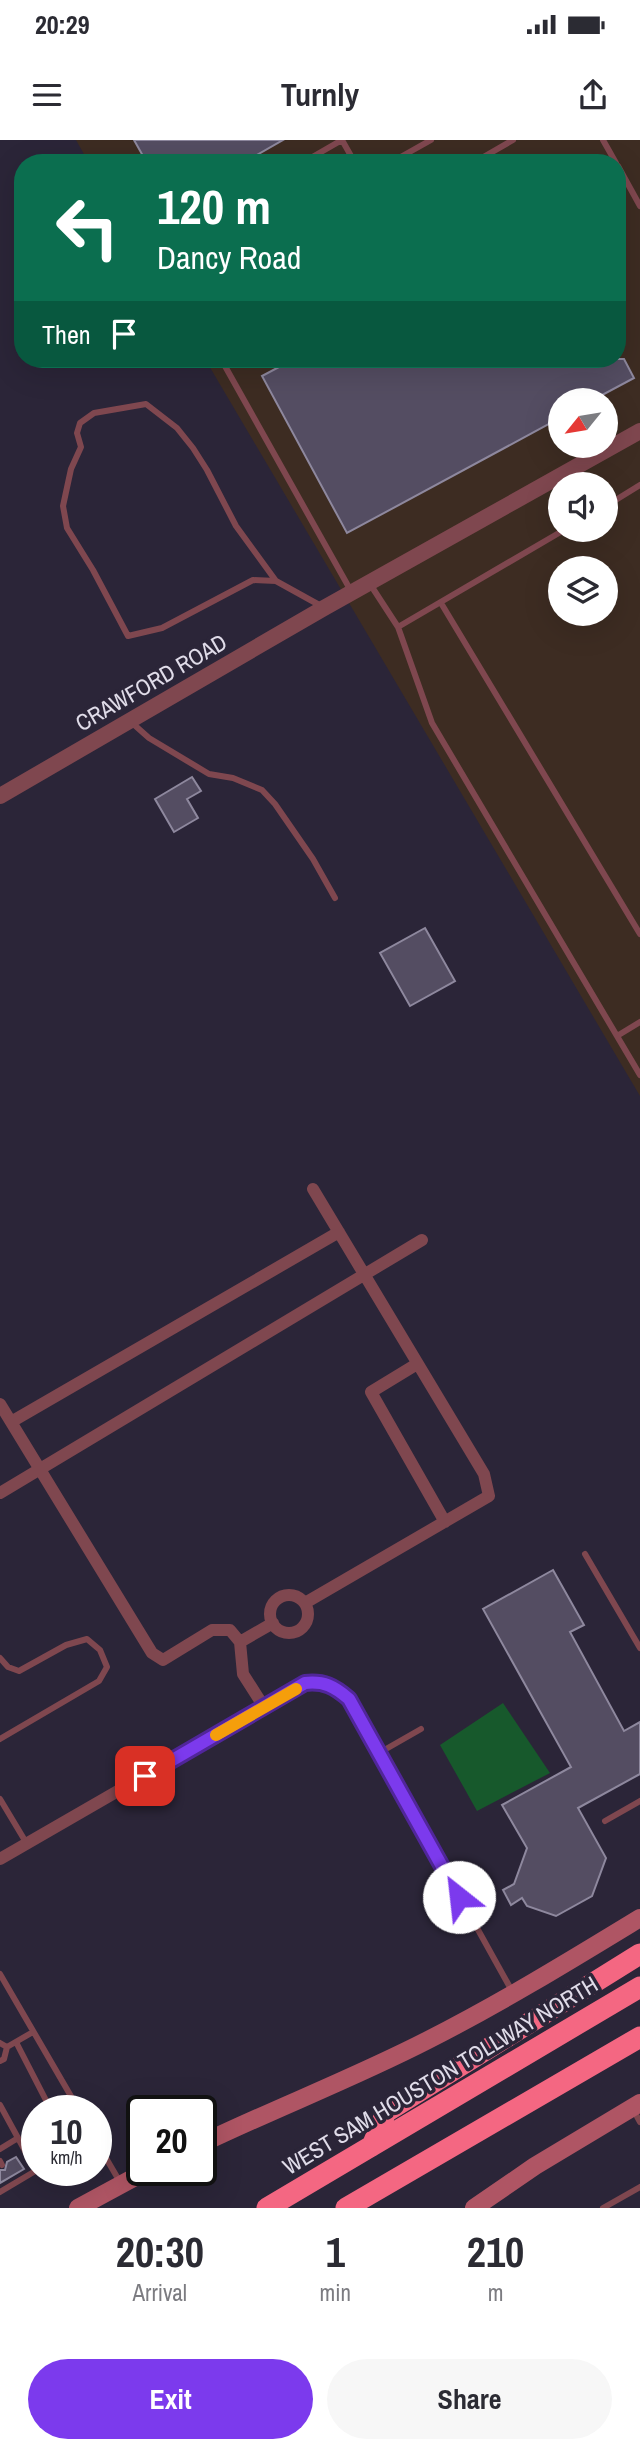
<!DOCTYPE html>
<style>
:root{--surface:#fff;--page:#f7f7f7;--text:#2b2b33;--muted:#7c7c81;--accent:#7c3aed}
body{margin:0;font-family:"Archivo Narrow",sans-serif;background:var(--page);color:var(--text);height:100vh;display:flex;flex-direction:column;font-size:26px;white-space:nowrap}
*{box-sizing:border-box;margin:0}
p{font-size:23px;color:var(--muted)}
.icon{flex:none;width:38px;height:38px;fill:none;stroke:currentColor;stroke-width:2;stroke-linecap:round;stroke-linejoin:round}
.map{position:relative;height:2068px;overflow:hidden}
.sheet{display:flex;flex-direction:column;background:var(--surface);flex:1}
.sheet>*{flex:none}
.hud{position:absolute;left:14px;top:14px;width:612px;height:214px;border-radius:28px;box-shadow:0 7px 28px #0002;background:#0b6e4f;color:#fff;overflow:hidden}
.needle{width:46px;rotate:240deg}
.controls{position:absolute;left:548px;top:248px;display:grid;gap:14px}
.controls a{display:grid;place-items:center;width:70px;height:70px;border-radius:50%;background:var(--surface);box-shadow:0 7px 28px #0002;font-size:35px}
.speed{position:absolute;left:21px;top:1955px;display:flex;gap:14px;font-size:35px;font-weight:700;text-align:center}
.speed>*{display:grid;place-content:center;width:91px;height:91px;border-radius:50%;background:var(--surface);box-shadow:0 7px 28px #0002;line-height:1}
.speed small{font-size:18px;font-weight:400}
.speed .limit{border:4px solid #111;border-radius:10px;background:#fff;color:#111}
.pin{position:absolute;display:grid;place-items:center;width:60px;height:60px;color:#fff;margin:-30px;border-radius:14px;box-shadow:0 4px 10px #0006}
.me{position:absolute;width:77px;margin:-38px;rotate:331deg;stroke-linejoin:round;filter:drop-shadow(0 0 5px #0008)}
.turn{display:flex;align-items:center;gap:24px;height:147px;padding:0 28px;font-size:32px}
.turn .icon{width:91px;height:91px;stroke-width:2.5}
.turn b{display:block;font-size:49px;line-height:60px}
.then{display:flex;align-items:center;height:66px;padding:0 28px;background:#0003;gap:14px;font-size:26px}
.eta{display:flex;justify-content:space-evenly;align-items:center;height:119px;text-align:center}
.eta b{font-size:42px;font-weight:700;line-height:49px}
.button{display:flex;gap:14px;margin-top:auto;padding:14px 28px}
.button a{flex:1;height:80px;border-radius:42px;background:var(--accent);color:#fff;font-size:28px;font-weight:700;line-height:80px;text-align:center}
.button a+a{background:var(--page);color:var(--text)}
.status{display:flex;justify-content:space-between;align-items:center;height:49px;padding:0 35px;background:var(--surface);direction:ltr}
.status svg{height:19px;fill:currentColor}
header{display:flex;justify-content:space-between;align-items:center;height:91px;padding:0 28px;background:var(--surface);font-size:32px;font-weight:700}
.map>svg:first-child{display:block}
.industrial{fill:#3d2c22;fill-rule:evenodd}
.green{fill:#17592c}
.building{fill:#544d62;stroke:#8e889e;stroke-width:2}
.lines{fill:none;stroke-linecap:round;stroke-linejoin:round}
.service{stroke:#7f474f;stroke-width:6}
.minor{stroke:#7f474f;stroke-width:12}
.tertiary{stroke:#7f474f;stroke-width:16}
.secondary{stroke:#af5564;stroke-width:18}
.motorway{stroke:#f46782;stroke-width:21}
.route-casing{stroke:#51269a;stroke-width:18}
.route{stroke:#7c3aed;stroke-width:12}
.slow{stroke:#f59e0b;stroke-width:12}
.labels{text-anchor:middle;dominant-baseline:central;stroke-width:7;stroke-linejoin:round;paint-order:stroke}
.street-label{font-size:23px;fill:#e0dce9;stroke:#2b2538}
</style>
<div class="status"><b>20:29</b><svg viewBox="0 0 49 12"><path d="M0 12V9h3v3zM5 12V6h3v6zM10 12V3h3v9zM15 12V0h3v12zM26 1h20v11H26zM47 4h2v5h-2z"/></svg></div>
<header><svg class="icon" aria-label="menu" viewBox="0 0 24 24"><path d="M4 6h16M4 12h16M4 18h16"/></svg>Turnly<svg class="icon" aria-label="share" viewBox="0 0 24 24"><path d="M12 15V3M7 8l5-5 5 5M5 13v7h14v-7"/></svg></header>
<div class="map">
<svg width="640" height="2068" viewBox="0 0 640 2068">
<rect width="100%" height="100%" fill="#2b2538"/>
<path class="industrial" d="M76,0h564v956l-435,-737h413v-196h-529zM560,261h46v45h-46zM560,345h46v45h-46zM560,429h46v45h-46z"/>
<path class="green" d="M503,1563l47,70 -73,38 -37,-66z"/>
<path class="building" d="M134,0h149l-40,23h-96z
M294,219h330l10,19 -43,23h-31v17l-213,115 -85,-157z
M192,637l9,14 -14,8 11,19 -24,14 -19,-33z
M425,788l30,53 -45,25 -30,-53z
M553,1430l31,55 -14,7 54,99 16,-9v52l-62,34 28,50 -14,38 -36,20 -29,-10 -5,-8 -11,7 -8,-15 11,-6 13,-36 -25,-43 69,-38 -88,-158z
M16,2017l8,12 -24,14v-13h5l2,-8z"/>
<g class="lines">
<path class="service" d="M342,0l13,23
M603,0l13,23
M302,23l40,-23
M390,23l41,-23
M473,23l40,-23
M618,26l22,40
M221,219l130,232
M606,366l34,-21
M276,441l-40,-55 -29,-56 -14,-22 -16,-20 -31,-24 -52,9 -14,10 -3,10 4,14 -10,22 -8,37 4,22 26,42 35,66 34,-8 91,-48 23,1 47,26
M370,444l28,43 34,96 208,352
M441,463l199,331
M398,487l166,-97
M131,582l18,16 60,36 24,4 29,12 13,14 38,55 22,39
M617,896l23,-14
M585,1414l55,94
M0,1518l8,9 11,4 47,-26 21,-6 13,11 7,17 -8,14 -99,58
M336,1548l13,11 10,16 153,276
M379,1613l42,-24
M0,1659l27,45
M605,1681l35,-20
M0,1834l79,136
M16,1902l35,68
M0,1903l7,4 -3,12 -4,2
M7,1907l26,-15
M0,1965l18,33
M633,1969l7,13
M96,2001l24,41
M0,2009l18,-11 18,33
M0,2021l2,4
M0,2052l37,-22
M603,2068l37,-21"/>
<path class="minor" d="M417,1224l-46,28 74,130
M0,1264l152,249 11,7 49,-30h18l10,12
M11,1282l328,-190
M0,1353l422,-253
M270 1474a19 19 0 1 1 38 0a19 19 0 1 1-38 0Z
M305,1463l184,-107 -5,-22 -171,-285
M264,1567l-21,-33 -3,-32 33,-19
M0,1719l305,-176 16,-1 15,6"/>
<path class="tertiary" d="M0,656l324,-188 316,-177"/>
<path class="secondary" d="M201,2004c75,-36 153,-66 227,-104 73,-37 143,-80 212,-122
M78,2068l70,-38
M474,2068l61,-42 105,-63"/>
<path class="motorway" d="M372,2006l14,-34 254,-158
M267,2068l373,-221
M346,2068l294,-171"/>
</g>
<g class="lines">
<defs>
<path id="route" d="M145,1636l160,-93c19,-2 29,3 44,16l110,198"/>
</defs>
<use href="#route" class="route-casing"/>
<use href="#route" class="route"/>
<path class="slow" d="M216,1595l80,-46"/>
</g>
<g class="labels">
<g class="street-label">
<text transform="translate(151 542) rotate(-30)">CRAWFORD ROAD</text>
<text transform="translate(440 1935) rotate(-31)">WEST SAM HOUSTON TOLLWAY NORTH</text>
</g>
</g>
</svg>
<div class="controls">
<a><svg class="needle" viewBox="-14 -14 28 28"><path d="M0-13l5 13h-10z" fill="#e53935"/><path d="M0 13l5-13h-10z" fill="#7c7c81"/></svg></a>
<a><svg class="icon" aria-label="sound" viewBox="0 0 24 24"><path d="M4 9h4l5-4v14l-5-4H4zM17 9q2 3 0 6"/></svg></a>
<a><svg class="icon" aria-label="layers" viewBox="0 0 24 24"><path d="M12 4l9 5-9 5-9-5zM3 14l9 5 9-5"/></svg></a>
</div>
<div class="speed"><div>10<small>km/h</small></div><div class="limit">20</div></div>
<div class="pin" style="left:145px;top:1636px;background:#d93025"><svg class="icon" aria-label="arrive" viewBox="0 0 24 24"><path d="M6 21V4h12l-3 4 3 4H6"/></svg></div>
<svg class="me" style="left:459px;top:1757px" viewBox="-20 -20 40 40"><circle r="19" fill="#fff"/><path d="M0-13L10 11 0 6-10 11z" fill="#7c3aed"/></svg>
<div class="hud">
<div class="turn"><svg class="icon" aria-label="left" viewBox="0 0 24 24"><path d="M17 20v-9H6M10 6l-5 5 5 5"/></svg><div><b>120 m</b>Dancy Road</div></div>
<div class="then">Then<svg class="icon" aria-label="arrive" viewBox="0 0 24 24"><path d="M6 21V4h12l-3 4 3 4H6"/></svg></div>
</div>
</div>
<section class="sheet">
<div class="eta">
<div><b>20:30</b><p>Arrival</p></div>
<div><b>1</b><p>min</p></div>
<div><b>210</b><p>m</p></div>
</div>
<div class="button"><a>Exit</a><a>Share</a></div>
</section>
